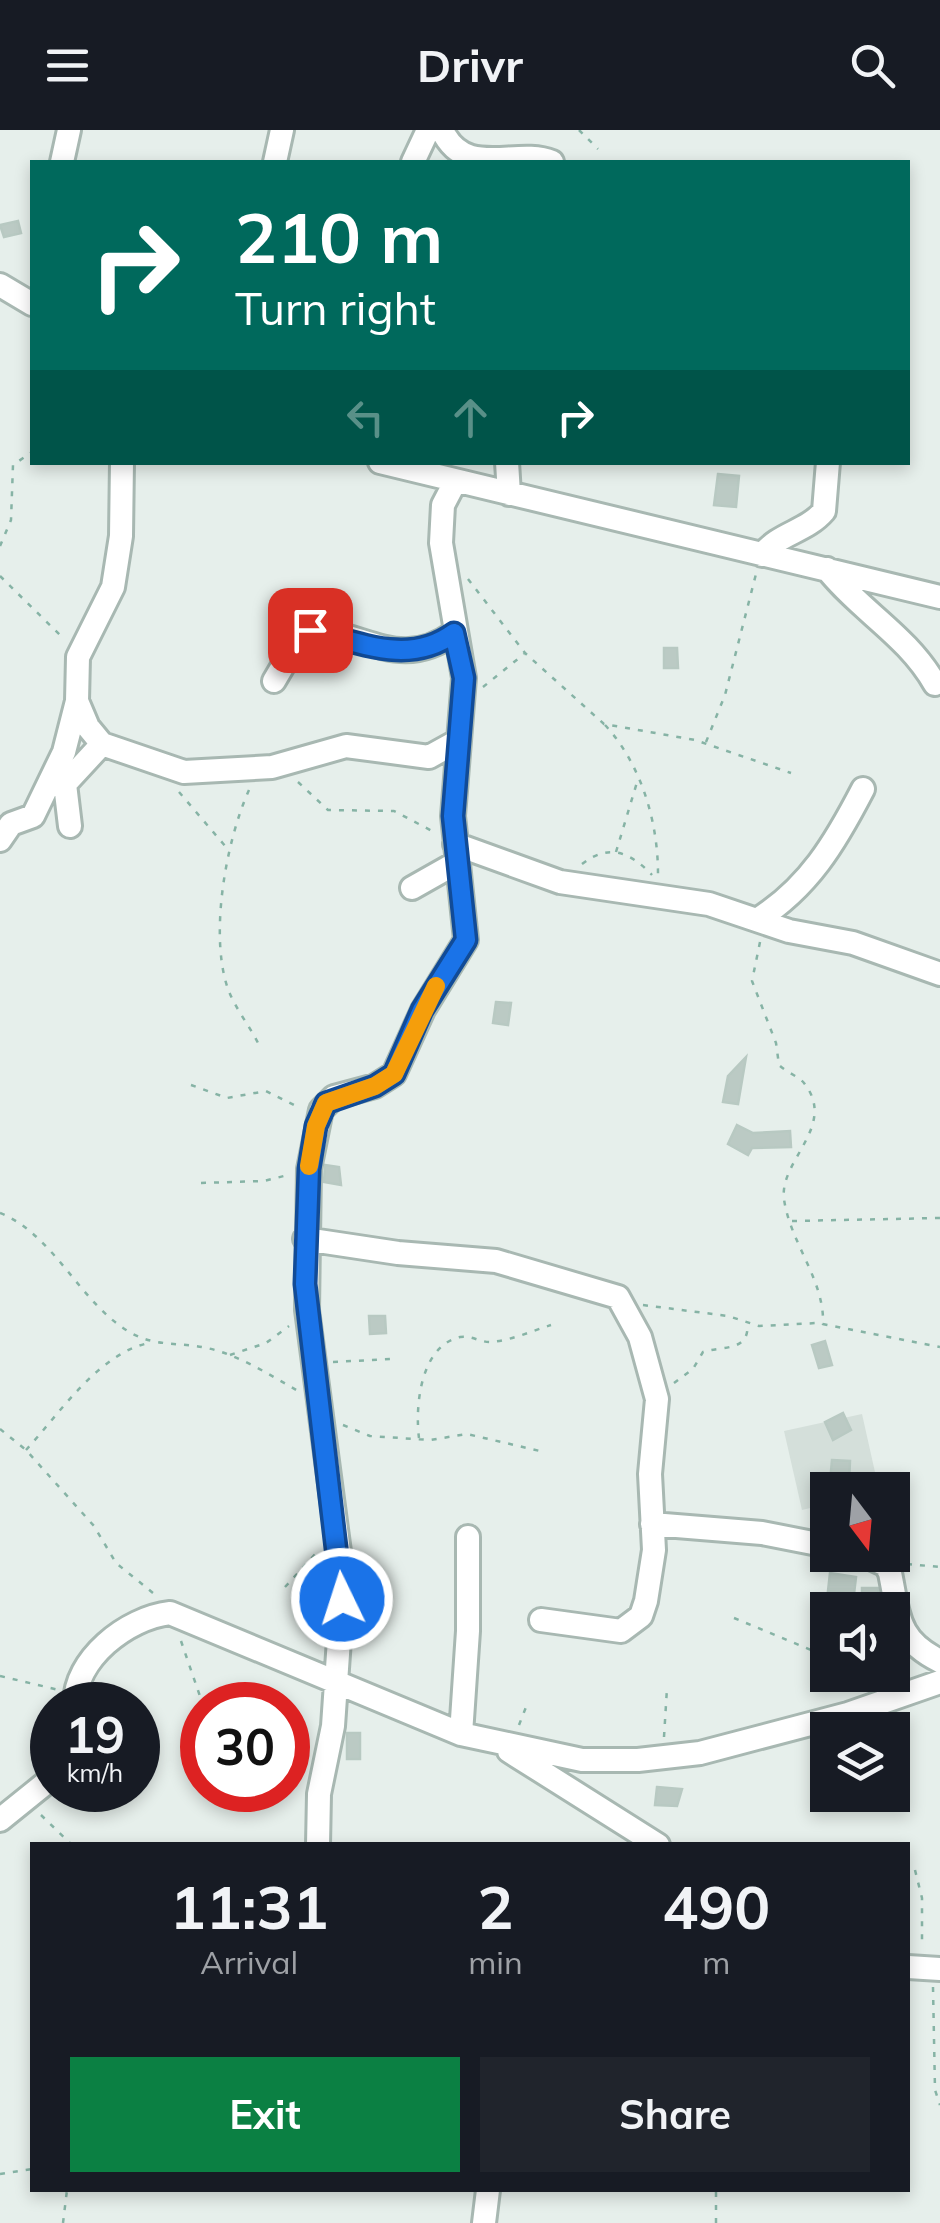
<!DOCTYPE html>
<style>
:root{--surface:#171b24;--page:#20242c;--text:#f1f3f6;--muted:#9ea1a6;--accent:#0b8043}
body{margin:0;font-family:Mulish,sans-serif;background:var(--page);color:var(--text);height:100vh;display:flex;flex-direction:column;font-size:38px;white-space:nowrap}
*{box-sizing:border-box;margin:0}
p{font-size:32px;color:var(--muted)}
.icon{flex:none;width:55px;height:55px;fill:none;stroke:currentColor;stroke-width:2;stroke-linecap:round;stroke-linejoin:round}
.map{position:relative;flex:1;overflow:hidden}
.sheet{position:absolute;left:30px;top:1712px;width:880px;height:350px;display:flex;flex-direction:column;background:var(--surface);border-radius:0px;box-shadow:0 5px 15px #0003}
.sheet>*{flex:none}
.banner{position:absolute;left:30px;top:30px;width:880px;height:305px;border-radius:0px;box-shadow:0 5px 15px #0003;background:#00695c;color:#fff;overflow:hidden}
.needle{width:65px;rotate:164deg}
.fabs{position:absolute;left:810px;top:1342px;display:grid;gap:20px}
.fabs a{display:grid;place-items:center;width:100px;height:100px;border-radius:0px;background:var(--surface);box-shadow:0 5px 15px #0003;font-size:50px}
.speed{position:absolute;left:30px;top:1552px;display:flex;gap:20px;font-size:50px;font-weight:700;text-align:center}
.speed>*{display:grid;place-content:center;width:130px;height:130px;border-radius:50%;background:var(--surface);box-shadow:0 5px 15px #0003;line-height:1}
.speed small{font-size:25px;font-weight:400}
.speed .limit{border:15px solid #d22;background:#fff;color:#111}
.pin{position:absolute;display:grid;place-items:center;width:85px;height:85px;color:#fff;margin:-42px;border-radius:20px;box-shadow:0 5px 15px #0006}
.me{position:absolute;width:110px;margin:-55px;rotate:356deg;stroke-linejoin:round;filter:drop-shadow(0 0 8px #0008)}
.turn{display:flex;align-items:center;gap:35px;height:210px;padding:0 40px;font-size:45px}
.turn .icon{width:130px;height:130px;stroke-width:2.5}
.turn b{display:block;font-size:70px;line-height:85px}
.lanes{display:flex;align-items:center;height:95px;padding:0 40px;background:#0003;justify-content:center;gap:50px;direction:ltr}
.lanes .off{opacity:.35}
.eta{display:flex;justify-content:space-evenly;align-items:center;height:170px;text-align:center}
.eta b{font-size:60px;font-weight:700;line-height:70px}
.cta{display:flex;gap:20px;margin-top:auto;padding:20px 40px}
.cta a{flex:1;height:115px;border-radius:0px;background:var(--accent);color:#fff;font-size:40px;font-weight:700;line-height:115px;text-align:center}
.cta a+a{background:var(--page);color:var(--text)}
header{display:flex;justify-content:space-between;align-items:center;height:130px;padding:0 40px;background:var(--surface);font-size:45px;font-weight:700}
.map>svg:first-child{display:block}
.built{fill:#d4dfda}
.building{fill:#bbcac4;stroke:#b8c9c2;stroke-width:2.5}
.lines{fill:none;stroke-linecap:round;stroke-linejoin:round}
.minor-casing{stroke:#a8b8b2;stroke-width:28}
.path{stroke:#86b3a5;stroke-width:2.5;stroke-dasharray:5 8;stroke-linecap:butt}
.minor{stroke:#fff;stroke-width:22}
.route-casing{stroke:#114b97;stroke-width:25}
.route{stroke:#1a73e8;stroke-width:18}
.slow{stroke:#f59e0b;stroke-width:18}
</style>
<header><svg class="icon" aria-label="menu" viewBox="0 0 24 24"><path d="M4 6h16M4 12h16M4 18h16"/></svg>Drivr<svg class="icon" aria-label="search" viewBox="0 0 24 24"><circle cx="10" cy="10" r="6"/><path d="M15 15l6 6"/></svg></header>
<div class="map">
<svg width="940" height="2093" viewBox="0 0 940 2093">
<rect width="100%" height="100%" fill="#e6efeb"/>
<path class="built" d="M862,1284l17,76h-51l-1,14 -25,6 -18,-79z"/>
<path class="building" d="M18,91l3,12 -17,4 -4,-12z
M718,344l21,2 -3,31 -22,-2z
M664,518h13l1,20h-14z
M496,872l15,1 -3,22 -15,-2z
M746,927l-8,47 -15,-2 5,-26z
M737,995l16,8 37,-2 1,16 -39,1 -4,7 -20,-11z
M325,1035l14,2 2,18 -17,-3z
M369,1186h16l1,17 -16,1z
M825,1211l7,24 -13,3 -7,-23z
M843,1283l8,17 -18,10 -8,-18z
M832,1330l18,1 -1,22 -19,-1z
M830,1443l26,4 -2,17 -26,-3z
M862,1458h16l2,18h-18z
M347,1603h13v26h-13z
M657,1657l25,2 -5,17 -22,-1z"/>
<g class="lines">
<defs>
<path id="minor" d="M442,0c23,50 74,17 110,32
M62,32l7,-32
M275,32l7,-32
M413,32l15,-32
M0,155l32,19
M380,332l560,135
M507,332l2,32
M762,425c17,-22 44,-23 62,-44l4,-49
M827,439c33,42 80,66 108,115
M274,551l30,-51c58,-1 94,44 150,3
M77,571l11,26 14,17 82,28 88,-5 74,-21 83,11 29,-16
M70,696l-5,-42 37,-40
M0,710l11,-16 22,-8 31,-64 13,-51 1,-44 35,-70 8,-51 1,-74
M455,714l105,38 149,22 80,27 64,12 87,31
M412,758l46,-26
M757,790c52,-33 78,-77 106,-131
M305,1109l93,14 98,8 122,36 22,40 17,62 -7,75 4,76 -8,51 -5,15 -20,15 -80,-11
M652,1394l110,9 66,13
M864,1425l22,10 4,8c9,44 7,67 50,88
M75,1575c-1,-46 52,-87 95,-92l291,121 121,26h56l62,-7 148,-39 92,-32
M461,1604l7,-103v-94
M509,1621l149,94
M0,1690l52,-42
M318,1715l1,-51 14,-68 10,-144 -36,-272 2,-141 12,-59 13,-13 41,-11 19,-12 29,-64 43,-70 -13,-124 11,-138 -23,-135 2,-38 12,-23
M908,1837l32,2
M484,2093l4,-33"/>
</defs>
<use href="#minor" class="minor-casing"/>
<path class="path" d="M579,0l19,19
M0,416l11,-26 2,-55 19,-13
M0,446l63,62
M468,449l57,74 79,71 91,16 96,33
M483,557l41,-33
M605,595c36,39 53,96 53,149
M706,612l19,-47 31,-121
M298,652l30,28 66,1 40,21
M249,660c-23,51 -40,145 -21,199 7,19 21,36 30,54
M179,662l47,55
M616,722l22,-73
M582,734c27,-21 48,-12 70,11
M760,812l-8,39 24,62 3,22c7,7 19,11 25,18 34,43 -25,77 -20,116 6,44 41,81 39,126
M191,955l36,13 39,-7 34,17
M201,1053l63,-2 24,-6
M0,1083c55,22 80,91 131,120 25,14 50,9 76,15 32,7 63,27 91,43
M792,1091l148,-3
M643,1175l85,11 31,10 58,-3 123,24
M230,1225l36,-12 23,-17
M333,1232l58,-3
M674,1253l19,-14 10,-17c18,-6 48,0 44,-29
M343,1295l27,11 60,4 37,-6 73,17
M0,1299l26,21 68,76 22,37 42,34
M419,1308c-4,-31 1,-92 41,-101 11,-2 19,5 30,5 20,-1 42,-11 61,-17
M26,1320c34,-37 73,-97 123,-107
M907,1434l33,3
M285,1457l34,-37
M734,1488l94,39
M181,1511l22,64
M855,1545l27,6
M0,1546l59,14
M519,1595l9,-23
M664,1607l3,-49
M288,1616l19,8
M41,1685l31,30
M915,1740l7,28v49
M933,1857l2,103 5,15
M0,2044l32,-5
M63,2093l4,-33
M716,2093v-33"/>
<use href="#minor" class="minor"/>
</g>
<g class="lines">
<defs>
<path id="route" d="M310,500c51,13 99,36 144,3l10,45 -11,138 13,124 -44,70 -28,64 -19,12 -49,17 -10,23 -7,43 -4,115 37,315"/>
</defs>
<use href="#route" class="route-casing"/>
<use href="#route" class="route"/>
<path class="slow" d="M309,1036l7,-40 10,-23 49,-17 19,-12 42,-88"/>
</g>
</svg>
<div class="fabs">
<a><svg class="needle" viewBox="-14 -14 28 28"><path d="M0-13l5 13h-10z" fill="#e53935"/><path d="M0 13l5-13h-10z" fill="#9ea1a6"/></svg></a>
<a><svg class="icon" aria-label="sound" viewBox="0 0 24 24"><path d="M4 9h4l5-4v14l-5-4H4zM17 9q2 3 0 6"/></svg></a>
<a><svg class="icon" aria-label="layers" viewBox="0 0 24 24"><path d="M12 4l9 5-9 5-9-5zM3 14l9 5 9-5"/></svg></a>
</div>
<div class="speed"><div>19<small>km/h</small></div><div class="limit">30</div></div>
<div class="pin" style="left:310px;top:500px;background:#d93025"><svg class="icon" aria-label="arrive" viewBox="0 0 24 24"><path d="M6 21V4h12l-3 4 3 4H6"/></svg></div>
<svg class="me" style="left:342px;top:1469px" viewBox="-20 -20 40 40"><circle r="17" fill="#1a73e8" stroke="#fff" stroke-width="3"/><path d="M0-11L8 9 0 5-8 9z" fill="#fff"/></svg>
<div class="banner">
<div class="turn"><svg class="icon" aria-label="right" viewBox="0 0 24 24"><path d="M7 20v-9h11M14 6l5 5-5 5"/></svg><div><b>210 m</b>Turn right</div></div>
<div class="lanes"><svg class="icon off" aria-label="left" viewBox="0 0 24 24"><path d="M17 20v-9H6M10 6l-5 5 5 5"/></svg><svg class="icon off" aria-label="ahead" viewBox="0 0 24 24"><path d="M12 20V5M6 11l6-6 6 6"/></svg><svg class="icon" aria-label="right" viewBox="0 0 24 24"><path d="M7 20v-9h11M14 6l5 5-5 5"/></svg></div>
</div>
<section class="sheet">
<div class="eta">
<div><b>11:31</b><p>Arrival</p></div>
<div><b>2</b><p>min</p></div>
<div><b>490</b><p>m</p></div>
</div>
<div class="cta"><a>Exit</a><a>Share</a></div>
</section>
</div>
